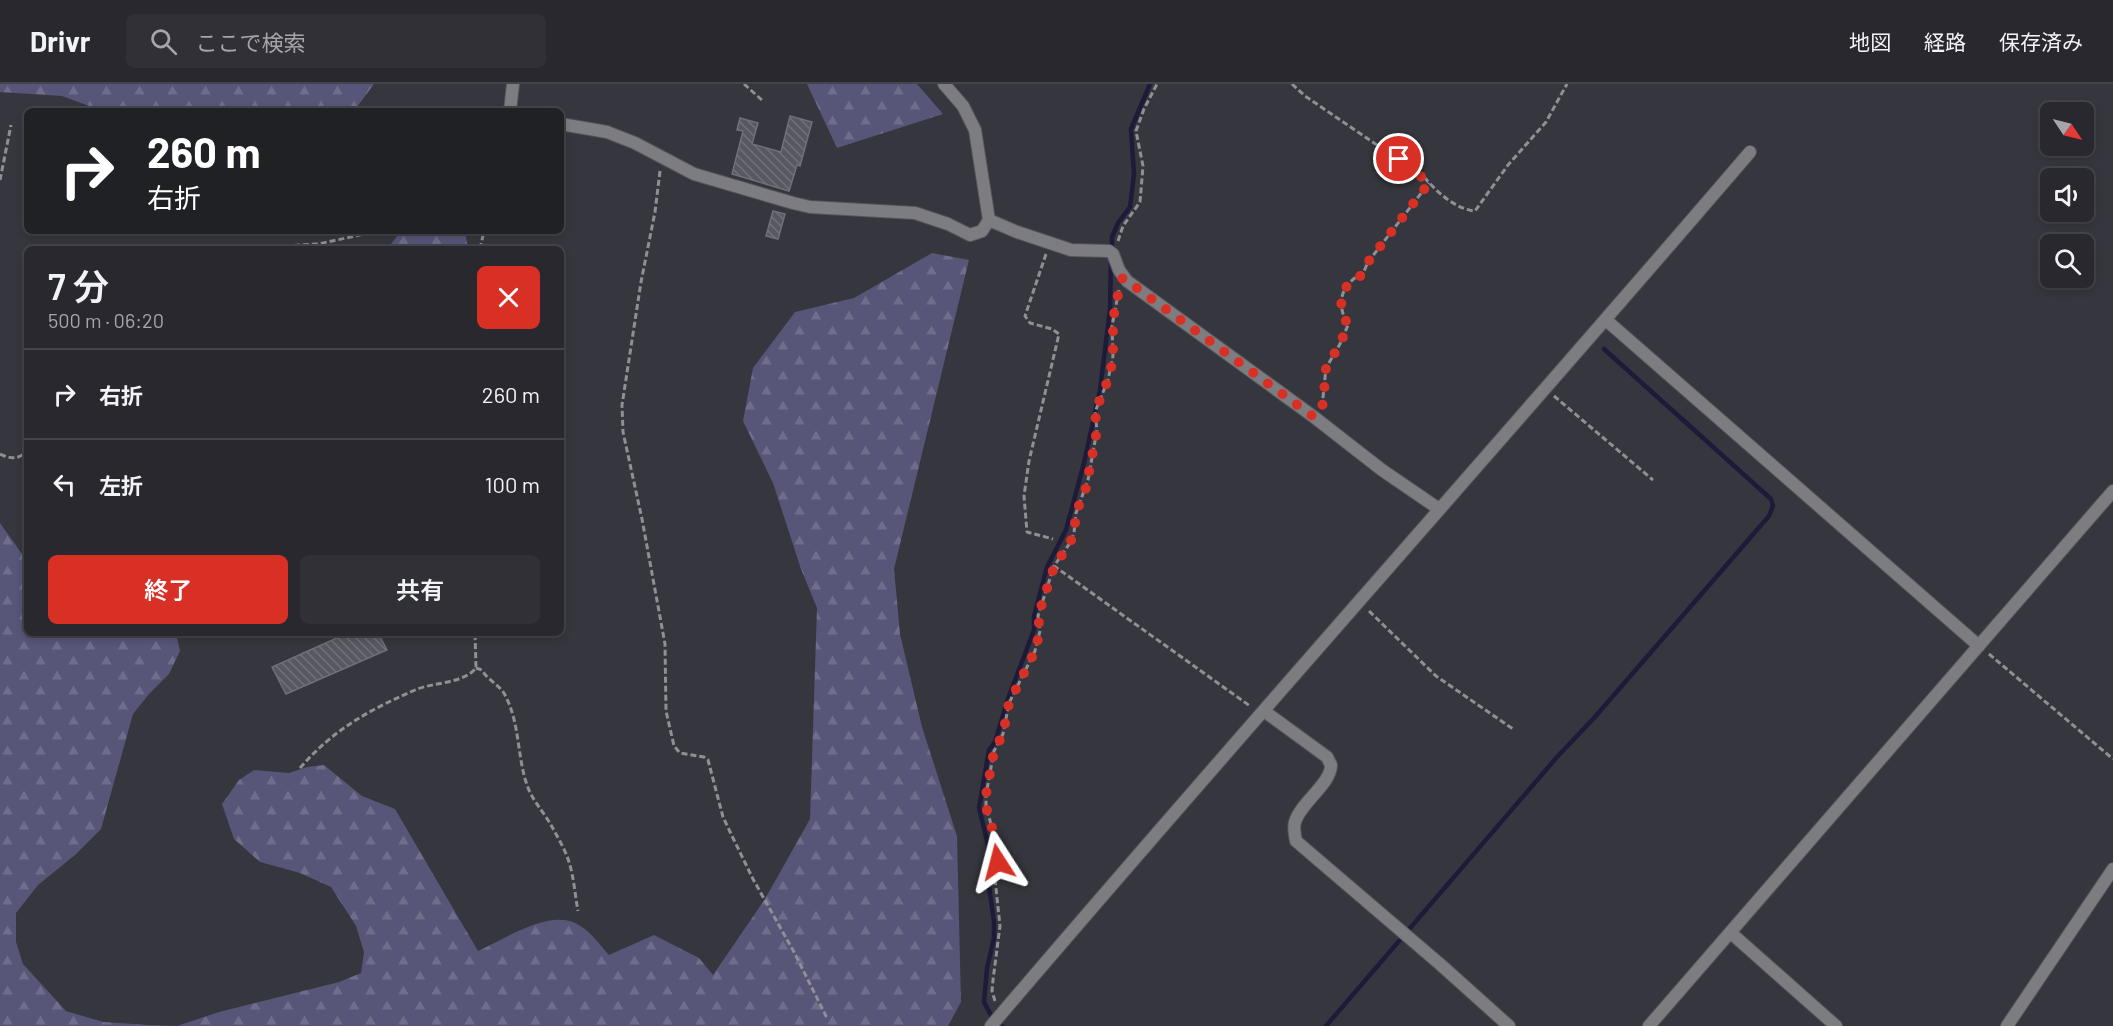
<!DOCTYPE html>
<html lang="ja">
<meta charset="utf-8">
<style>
:root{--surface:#28282e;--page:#303036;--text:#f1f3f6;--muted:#a5a6aa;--line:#44444a;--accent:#d93025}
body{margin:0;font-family:Barlow,"Noto Sans JP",sans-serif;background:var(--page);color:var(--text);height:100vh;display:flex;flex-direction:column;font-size:22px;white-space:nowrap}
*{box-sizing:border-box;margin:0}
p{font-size:20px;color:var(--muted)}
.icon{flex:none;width:33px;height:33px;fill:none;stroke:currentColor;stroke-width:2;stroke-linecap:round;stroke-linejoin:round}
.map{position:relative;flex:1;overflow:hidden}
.sheet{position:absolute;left:24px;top:162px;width:540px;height:390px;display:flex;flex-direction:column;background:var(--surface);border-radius:9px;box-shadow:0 3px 9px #0003,0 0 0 2px var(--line)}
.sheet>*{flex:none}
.guide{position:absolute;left:24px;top:24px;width:540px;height:126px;border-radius:9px;box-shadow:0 3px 9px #0003,0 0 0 2px var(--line);background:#202124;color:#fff;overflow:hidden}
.needle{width:39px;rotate:125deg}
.controls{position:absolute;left:2040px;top:18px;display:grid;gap:12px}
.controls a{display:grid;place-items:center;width:54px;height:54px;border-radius:9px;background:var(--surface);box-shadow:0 3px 9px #0003,0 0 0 2px var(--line);font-size:30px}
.pin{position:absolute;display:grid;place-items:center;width:51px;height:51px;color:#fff;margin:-26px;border:3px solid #fff;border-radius:50%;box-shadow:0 2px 6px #0007}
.me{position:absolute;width:66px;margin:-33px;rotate:351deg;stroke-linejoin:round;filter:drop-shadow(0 0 4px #0008)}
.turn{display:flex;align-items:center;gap:21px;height:126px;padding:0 24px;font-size:27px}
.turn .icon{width:78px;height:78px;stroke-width:2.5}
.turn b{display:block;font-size:42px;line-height:51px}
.round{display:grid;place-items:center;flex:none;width:63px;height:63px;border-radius:9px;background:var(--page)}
.head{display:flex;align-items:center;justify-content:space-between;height:102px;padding:0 24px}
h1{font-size:36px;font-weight:600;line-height:45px}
.cta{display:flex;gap:12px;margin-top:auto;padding:12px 24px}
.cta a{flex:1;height:69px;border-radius:9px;background:var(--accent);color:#fff;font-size:24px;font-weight:600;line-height:69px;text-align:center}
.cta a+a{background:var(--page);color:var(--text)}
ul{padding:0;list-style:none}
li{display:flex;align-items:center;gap:18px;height:90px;padding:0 24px;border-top:2px solid var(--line)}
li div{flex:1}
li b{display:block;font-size:22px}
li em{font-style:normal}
header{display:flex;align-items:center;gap:36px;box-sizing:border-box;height:84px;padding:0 30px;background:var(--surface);border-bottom:2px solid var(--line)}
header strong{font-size:28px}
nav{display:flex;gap:33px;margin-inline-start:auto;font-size:21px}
.search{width:420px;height:54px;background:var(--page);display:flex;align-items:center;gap:15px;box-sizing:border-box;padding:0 21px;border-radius:9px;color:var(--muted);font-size:22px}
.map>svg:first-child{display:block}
.forest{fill:url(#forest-firs)}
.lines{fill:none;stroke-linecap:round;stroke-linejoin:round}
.stream{stroke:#1e1a39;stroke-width:4.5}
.building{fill:url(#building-back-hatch);stroke:#71707a;stroke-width:1.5}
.minor-casing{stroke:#54545c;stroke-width:14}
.path{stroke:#8f8f95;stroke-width:3;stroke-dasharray:6 3;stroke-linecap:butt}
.minor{stroke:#7d7d81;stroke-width:12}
.route{stroke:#d93025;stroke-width:10;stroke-dasharray:0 18}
</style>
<header>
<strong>Drivr</strong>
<div class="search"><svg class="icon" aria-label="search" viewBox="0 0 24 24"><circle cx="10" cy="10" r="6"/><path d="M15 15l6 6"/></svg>ここで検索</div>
<nav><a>地図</a><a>経路</a><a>保存済み</a></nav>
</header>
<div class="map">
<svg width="2113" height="942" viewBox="0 0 2113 942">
<defs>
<pattern id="forest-firs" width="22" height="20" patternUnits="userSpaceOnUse" patternTransform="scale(1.5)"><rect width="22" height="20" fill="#575578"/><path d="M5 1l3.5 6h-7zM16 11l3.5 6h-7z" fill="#6f6d8b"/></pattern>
<pattern id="building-back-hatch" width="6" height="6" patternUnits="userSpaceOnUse" patternTransform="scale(1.5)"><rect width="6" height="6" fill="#585861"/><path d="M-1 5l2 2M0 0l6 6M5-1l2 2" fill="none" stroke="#707078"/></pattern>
</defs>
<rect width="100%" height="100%" fill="#36363e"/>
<path class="forest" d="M0,0h374l-20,27h-251l-41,-15 -62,-4z
M807,0h110l26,30 -106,34z
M418,147h47l3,18h-81l11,-14z
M932,169l37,7 -75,309 6,65 22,93 35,109 4,166 -13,24h-948v-503l22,31 5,3v76h149l4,18 -11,23 -20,20 -16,20 -32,115 -26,26 -37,30 -22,28v29l7,22 43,47 37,11 46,3 28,1 42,-14 120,-30 22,-9 3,-21 -8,-26 -25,-39 -31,-14 -40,-11 -26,-23 -12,-35 17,-24 15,-10 35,3 18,-6 17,-2 38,31 33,13 83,142c25,-11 69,-41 97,-28 14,6 24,21 34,32l45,-20 45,23 14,17 52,-76 45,-80 7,-211 -16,-39 -28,-86 -30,-62 10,-53 42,-56 59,-14z"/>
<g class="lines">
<path class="stream" d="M1112,167v-14l6,-14 12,-16 4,-33 -3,-45 19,-45
M1002,942l-8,-5 -10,-19 3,-34 7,-30v-16l-5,-36 -1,-41 -9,-37 10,-58 6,-8 13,-43 26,-69v-14l13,-49 19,-37 18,-67 16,-73 10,-81 1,-49
M1326,942l231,-269 37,-39 175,-202 4,-10 -2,-7 -167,-150"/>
</g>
<path class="building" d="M790,32l22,6 -12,44 -3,-1 -8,26 -57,-17 11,-43 -6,-1 3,-12 18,5 -6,21 29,8z
M773,127l12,3 -7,25 -12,-3z
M348,549h30l9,17 -101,44 -14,-27z"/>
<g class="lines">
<defs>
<path id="minor" d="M944,0l19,22 12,24 14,90
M510,27l3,-27
M561,40l46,8 28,11 59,31 99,29 17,4 105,6 33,11 22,11 12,-4 7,-11 28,12 54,18 38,1 4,3 6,16 8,11 187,136 68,53 57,39
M1606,236l373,326
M1264,627l63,46 4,8c0,19 -30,37 -36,57 -2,6 0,13 1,19l145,124 68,61
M1731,849l105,93
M991,942c250,-294 508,-581 759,-874
M1649,942l464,-535
M2007,942l106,-157"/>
</defs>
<use href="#minor" class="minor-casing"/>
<path class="path" d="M744,0l19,17
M1292,0l13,12 119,81c13,15 31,32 51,34l33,-46 38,-43 21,-38
M660,87l-5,41 -14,70 -19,123 1,27 19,87 23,125 1,67 8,35 6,7 24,4 4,3 15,57 10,21 20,41 41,73 33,66
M0,96l11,-55
M1118,157l5,-15 17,-24 3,-36 -7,-35 8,-22 13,-25
M231,165l87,-5 61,-13
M480,165l4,-18
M1046,170l-21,62 5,7 22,6 7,5 -30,127 -5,35 3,36 26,7
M1119,206l-7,36 1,30 -5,24 -13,32 2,18 -9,50 -12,33 -2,20 -4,10 -16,23 196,140
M1554,312l99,84
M1322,323l4,-39 14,-24 8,-19c-10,-18 -10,-34 8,-48 2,-1 4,0 5,-2 3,-2 5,-9 7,-13l61,-79
M0,370c11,5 18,6 27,-3
M1369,527l67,65 77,53
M1989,570l124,105
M476,584l6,2c6,11 19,15 24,27 14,28 11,59 21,88 5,15 16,26 24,40 6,11 14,24 18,37 5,16 6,33 9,49
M300,684c34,-39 69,-58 115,-78 18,-8 48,-6 61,-22l-1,-35
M995,917l-3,-10 1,-11 7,-54 -5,-47 5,-24 -14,-48v-12l8,-44 9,-17 6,-31 26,-52 5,-20 -2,-15 16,-50"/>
<use href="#minor" class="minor"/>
</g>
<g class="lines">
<path class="route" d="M998,778l2,-7 -14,-48v-12l8,-44 9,-17 6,-31 26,-52 5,-20 -2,-15 16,-49 16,-24 4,-10 2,-20 10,-25 11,-58 -2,-18 15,-37 3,-19v-37l8,-39 2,-2 191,139 9,-13 3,-36 14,-24 8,-19c-10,-18 -10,-34 8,-48 2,-1 4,0 5,-2 3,-2 5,-9 7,-13l61,-79 -30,-24"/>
</g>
</svg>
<div class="controls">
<a><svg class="needle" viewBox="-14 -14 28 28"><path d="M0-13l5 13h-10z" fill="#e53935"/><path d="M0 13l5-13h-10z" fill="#a5a6aa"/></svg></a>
<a><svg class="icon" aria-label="sound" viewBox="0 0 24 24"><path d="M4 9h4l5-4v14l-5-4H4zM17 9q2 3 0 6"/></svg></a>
<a><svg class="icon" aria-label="search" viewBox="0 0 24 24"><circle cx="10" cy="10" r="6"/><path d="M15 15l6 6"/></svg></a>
</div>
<div class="pin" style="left:1399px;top:75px;background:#d93025"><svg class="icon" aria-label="arrive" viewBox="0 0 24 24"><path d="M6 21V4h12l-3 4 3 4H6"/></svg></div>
<svg class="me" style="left:998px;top:778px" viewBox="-20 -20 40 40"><path d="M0-17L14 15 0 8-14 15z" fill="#d93025" stroke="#fff" stroke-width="4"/></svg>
<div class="guide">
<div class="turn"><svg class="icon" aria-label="right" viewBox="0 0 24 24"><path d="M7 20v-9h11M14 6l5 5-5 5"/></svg><div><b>260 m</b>右折</div></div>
</div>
<section class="sheet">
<div class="head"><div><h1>7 分</h1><p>500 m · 06:20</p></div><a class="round" style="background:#d93025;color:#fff"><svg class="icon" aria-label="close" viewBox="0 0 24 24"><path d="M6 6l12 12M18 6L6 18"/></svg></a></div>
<ul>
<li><svg class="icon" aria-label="right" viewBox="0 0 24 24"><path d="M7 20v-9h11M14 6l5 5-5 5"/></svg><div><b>右折</b></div><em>260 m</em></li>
<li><svg class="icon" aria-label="left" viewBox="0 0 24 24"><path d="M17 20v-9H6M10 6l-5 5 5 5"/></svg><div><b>左折</b></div><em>100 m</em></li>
</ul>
<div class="cta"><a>終了</a><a>共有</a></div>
</section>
</div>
